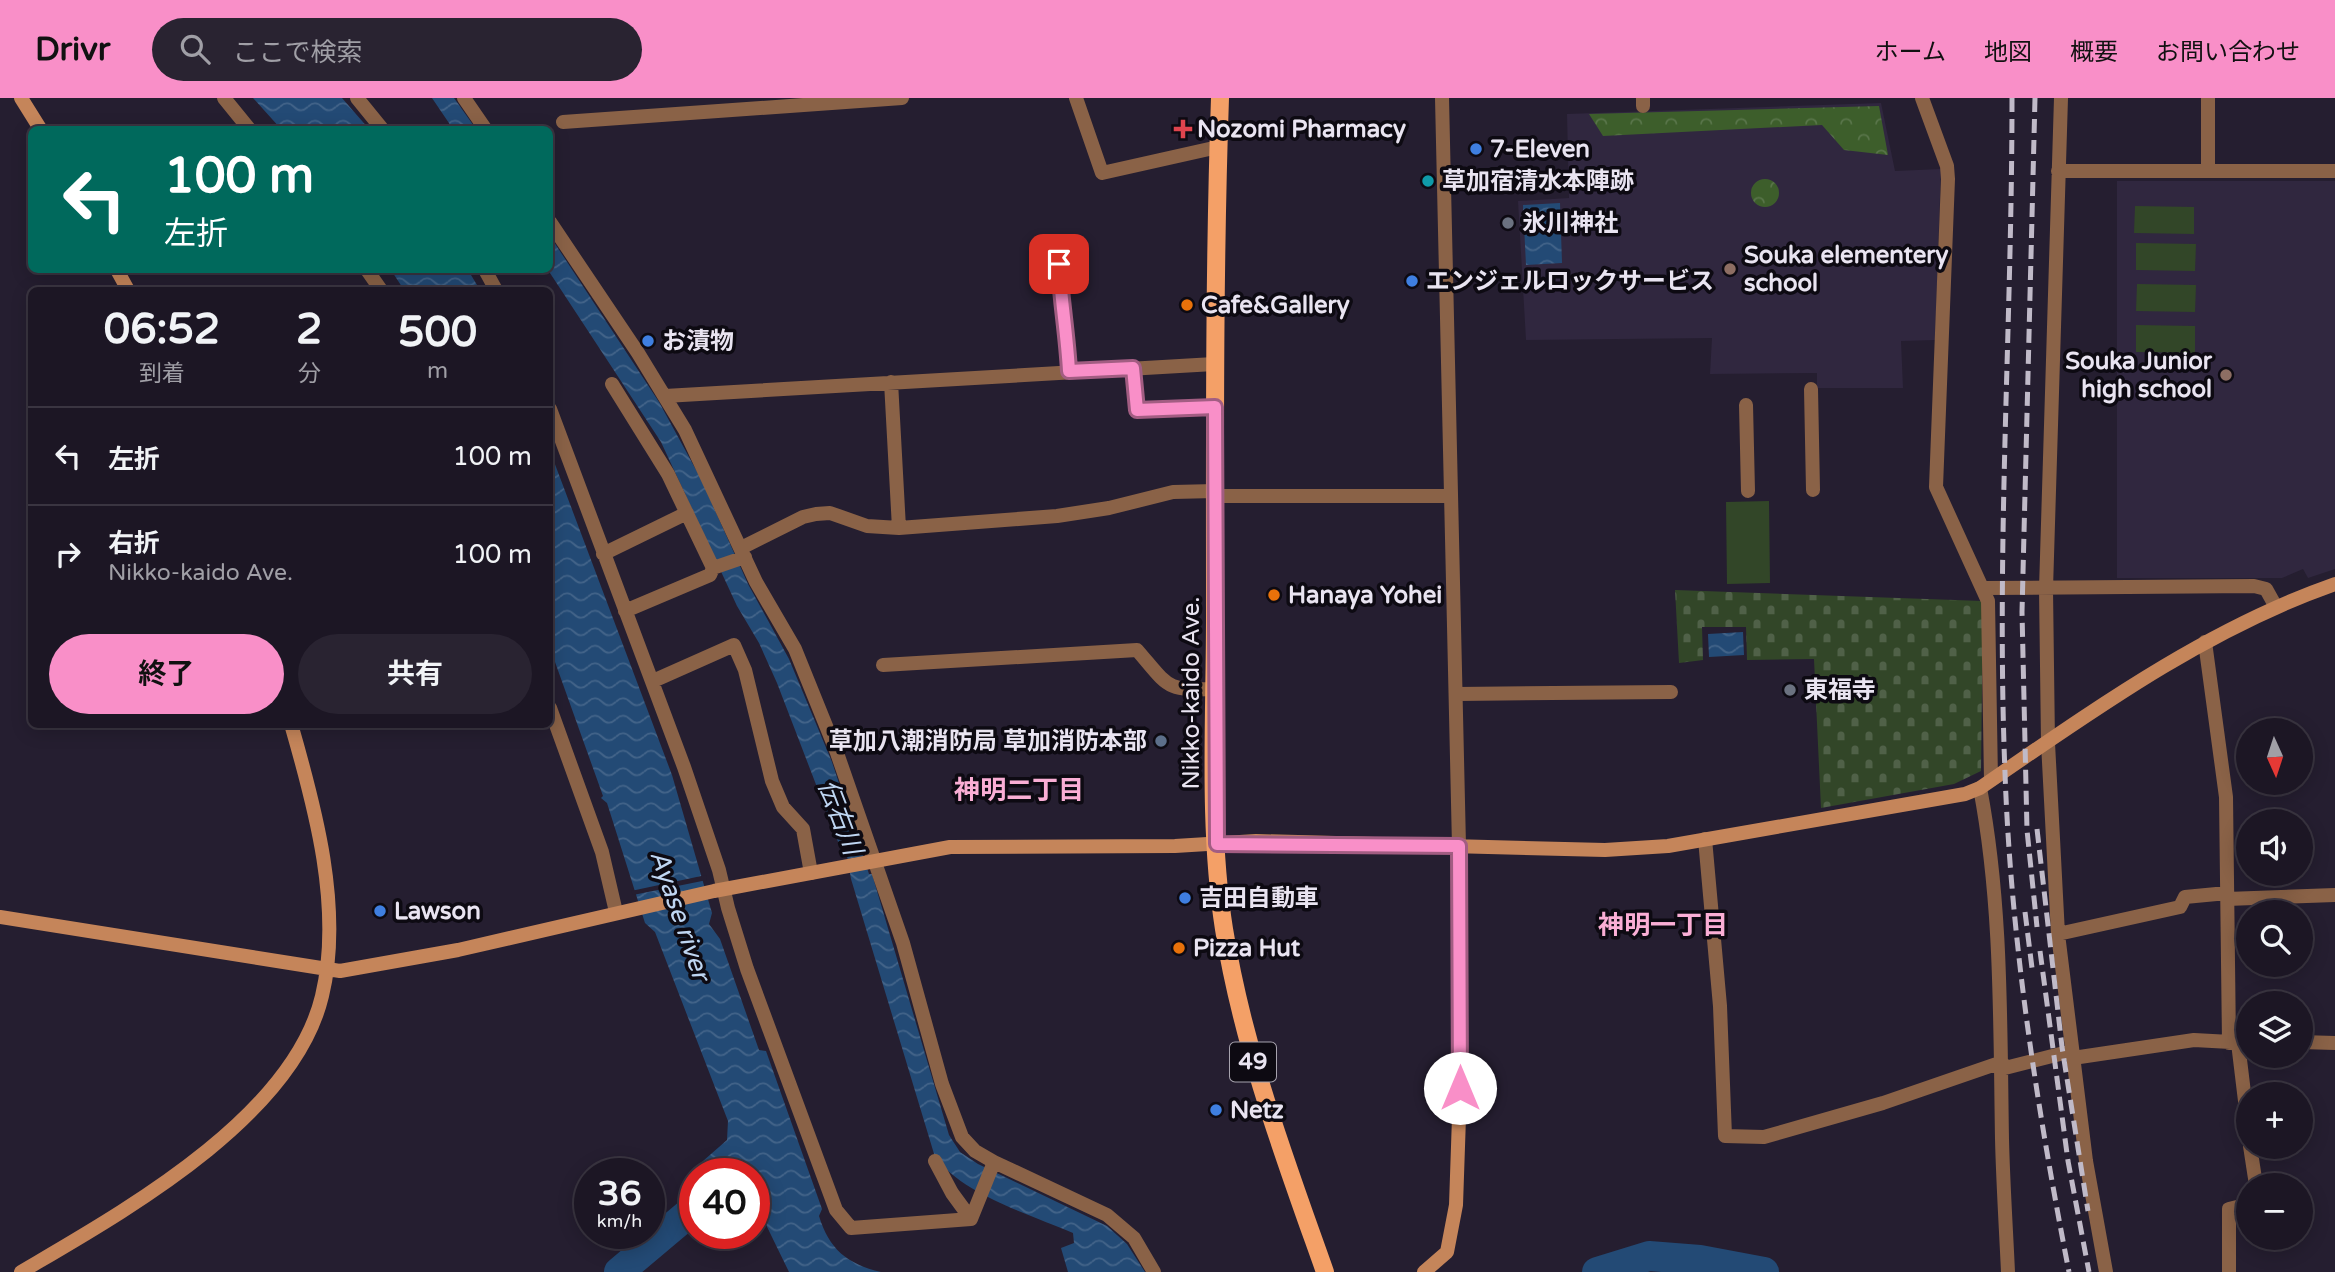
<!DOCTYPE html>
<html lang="ja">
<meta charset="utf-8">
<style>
:root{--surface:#1c1624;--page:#292331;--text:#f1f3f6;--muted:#a09fa6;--line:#3a3541;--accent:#f98fc8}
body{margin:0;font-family:"Varela Round","Noto Sans JP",sans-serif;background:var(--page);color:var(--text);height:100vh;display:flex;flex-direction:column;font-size:26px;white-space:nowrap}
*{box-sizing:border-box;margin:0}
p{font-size:23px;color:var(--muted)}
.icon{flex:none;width:38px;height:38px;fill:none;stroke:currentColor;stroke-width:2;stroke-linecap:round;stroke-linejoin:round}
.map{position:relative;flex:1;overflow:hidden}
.drawer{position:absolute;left:28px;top:189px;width:525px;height:441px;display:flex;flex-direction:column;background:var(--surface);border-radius:10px;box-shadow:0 4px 18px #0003,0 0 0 2px var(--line)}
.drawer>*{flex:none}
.top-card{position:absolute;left:28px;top:28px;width:525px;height:147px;border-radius:10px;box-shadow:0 4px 18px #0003,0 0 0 2px var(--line);background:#00695c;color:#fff;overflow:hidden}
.needle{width:46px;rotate:177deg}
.fabs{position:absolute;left:2236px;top:620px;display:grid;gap:14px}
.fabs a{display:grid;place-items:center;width:77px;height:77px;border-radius:50%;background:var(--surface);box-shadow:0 4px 18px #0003,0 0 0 2px var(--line);font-size:35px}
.speed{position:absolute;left:574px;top:1060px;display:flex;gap:14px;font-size:35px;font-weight:700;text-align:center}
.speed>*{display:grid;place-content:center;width:91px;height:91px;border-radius:50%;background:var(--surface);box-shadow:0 4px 18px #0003,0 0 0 2px var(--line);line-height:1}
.speed small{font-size:18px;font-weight:400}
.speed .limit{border:10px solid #d22;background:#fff;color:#111}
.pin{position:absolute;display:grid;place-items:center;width:60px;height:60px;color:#fff;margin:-30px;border-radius:14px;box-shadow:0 4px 10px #0006}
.me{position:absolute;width:77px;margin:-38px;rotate:0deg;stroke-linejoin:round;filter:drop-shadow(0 0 5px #0008)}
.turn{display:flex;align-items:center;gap:24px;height:147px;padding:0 21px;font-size:32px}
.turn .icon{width:91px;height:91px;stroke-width:2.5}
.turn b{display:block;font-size:49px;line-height:60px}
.eta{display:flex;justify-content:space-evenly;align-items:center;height:119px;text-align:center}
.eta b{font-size:42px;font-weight:700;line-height:49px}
.action{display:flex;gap:14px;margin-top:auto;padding:14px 21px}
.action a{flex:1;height:80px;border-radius:42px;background:var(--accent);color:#111;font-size:28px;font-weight:700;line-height:80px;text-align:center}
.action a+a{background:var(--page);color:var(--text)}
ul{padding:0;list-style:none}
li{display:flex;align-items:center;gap:21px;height:98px;padding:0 21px;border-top:2px solid var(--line)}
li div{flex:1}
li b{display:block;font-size:26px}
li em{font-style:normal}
header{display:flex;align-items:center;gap:42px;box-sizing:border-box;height:98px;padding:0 35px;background:var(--accent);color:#111}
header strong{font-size:33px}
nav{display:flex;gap:38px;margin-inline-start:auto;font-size:24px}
.search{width:490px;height:63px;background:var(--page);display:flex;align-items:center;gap:18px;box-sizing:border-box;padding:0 24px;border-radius:38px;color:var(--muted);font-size:26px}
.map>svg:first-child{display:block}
.built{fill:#30273f}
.forest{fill:url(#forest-crowns)}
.cemetery{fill:url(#cemetery-stones)}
.green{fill:#324628}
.water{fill:url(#water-waves)}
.pier{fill:#251e30}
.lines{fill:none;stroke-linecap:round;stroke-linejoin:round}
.river{stroke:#234a75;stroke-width:30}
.street{stroke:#8a6247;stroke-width:14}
.secondary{stroke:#c5855a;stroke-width:14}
.primary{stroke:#f4a067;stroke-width:18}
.rail{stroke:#c0bac8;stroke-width:5;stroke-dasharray:14 7;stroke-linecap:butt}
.route-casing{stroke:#a25d82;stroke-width:18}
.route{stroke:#f98fc8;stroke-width:12}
.health-dot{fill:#e0444e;stroke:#0d0a12;stroke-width:2.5}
.shop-dot{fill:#3f7fe0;stroke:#0d0a12;stroke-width:2.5}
.culture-dot{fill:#0f9aa8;stroke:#0d0a12;stroke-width:2.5}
.worship-dot{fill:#6b7280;stroke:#0d0a12;stroke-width:2.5}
.education-dot{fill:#8d6e63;stroke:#0d0a12;stroke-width:2.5}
.food-dot{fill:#e8710a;stroke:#0d0a12;stroke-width:2.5}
.service-dot{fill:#5c6f8a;stroke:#0d0a12;stroke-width:2.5}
.labels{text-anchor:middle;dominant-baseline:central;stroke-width:7;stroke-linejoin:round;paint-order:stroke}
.shield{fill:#0d0a12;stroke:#a7a3ae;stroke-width:2}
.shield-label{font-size:23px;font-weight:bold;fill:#e9e4f1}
.poi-label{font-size:24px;font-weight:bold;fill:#e9e4f1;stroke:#0d0a12;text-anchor:start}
.street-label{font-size:24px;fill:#e9e4f1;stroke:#0d0a12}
.neighbourhood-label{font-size:26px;font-weight:bold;fill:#faaed5;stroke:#0d0a12}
.water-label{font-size:26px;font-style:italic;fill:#bfd6f2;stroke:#0d0a12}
</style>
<header>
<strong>Drivr</strong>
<div class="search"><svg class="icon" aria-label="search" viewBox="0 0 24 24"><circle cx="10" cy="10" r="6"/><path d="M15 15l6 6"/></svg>ここで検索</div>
<nav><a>ホーム</a><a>地図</a><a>概要</a><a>お問い合わせ</a></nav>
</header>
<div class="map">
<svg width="2335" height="1174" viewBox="0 0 2335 1174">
<defs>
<pattern id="forest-crowns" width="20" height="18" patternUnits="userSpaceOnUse" patternTransform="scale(1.75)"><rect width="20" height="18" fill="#3d5e2b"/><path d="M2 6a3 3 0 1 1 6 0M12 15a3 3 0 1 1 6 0" fill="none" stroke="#59754a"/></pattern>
<pattern id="cemetery-stones" width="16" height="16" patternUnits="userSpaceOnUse" patternTransform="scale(1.75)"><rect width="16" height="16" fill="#324628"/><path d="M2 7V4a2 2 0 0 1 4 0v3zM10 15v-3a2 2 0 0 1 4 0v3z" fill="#506148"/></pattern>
<pattern id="water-waves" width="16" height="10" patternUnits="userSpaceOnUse" patternTransform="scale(1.75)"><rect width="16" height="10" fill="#234a75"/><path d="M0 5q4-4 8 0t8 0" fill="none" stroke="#436489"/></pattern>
</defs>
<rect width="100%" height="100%" fill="#251e30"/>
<path class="built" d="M1881,5l14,68 46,-2 -6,171 -34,1 2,47h-86v-15l-107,1 2,-36 -186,2 -8,-139 51,-3 -2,-84z
M2117,83h218v388l-27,9 -5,-9 -21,9h-165z"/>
<path class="forest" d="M1879,8l9,49 -44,-5 -22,-25 -219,11 -14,-22z
M1751 95a14 14 0 1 1 28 0a14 14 0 1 1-28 0Z"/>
<path class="cemetery" d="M1675,492l308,11 -2,170 -27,13 -133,24 -7,-149 -67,1 -1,-33h-44l1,33 -24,3z"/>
<path class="green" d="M2135,108l59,1v27l-60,-1z
M2136,145l60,1 -1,27 -59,-1z
M2137,186l59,1 -1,27 -59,-1z
M2136,227l59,1v27l-59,-1z
M1769,403l1,82 -43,1 -1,-82z"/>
<path class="water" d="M253,0h89l27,31h-88z
M432,0h22l22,31h-23z
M1560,105l2,60 -36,2 -3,-60z
M550,138l109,166 42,77 47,105 41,75 43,103 37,112h3l77,261 11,17 18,12 129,62 20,18 18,28h-77l-7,-24 13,-5 -1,-10c-44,-19 -109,-38 -138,-76l-84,-278 -4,-23 -7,-9 -63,-164 -18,-40 -22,-37 -76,-164 -113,-172z
M391,172h77l12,20h-76z
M550,353l122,324 40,138 -3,11 11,15 39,111 7,1 56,158 -3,7c10,33 28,48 62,56h-92l-35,-72v-26h-54l-5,-6 32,-28 1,-19 -73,-189 -10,-9 -38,-120 -6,-5 2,-2 -53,-148z
M1743,534l1,23 -35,2 -1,-23z"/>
<path class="pier" d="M706,777l1,5 -74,15 -2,-4z"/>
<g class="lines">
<path class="river" d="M619,1174l76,-64
M1597,1174l52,-16 51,4 64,12"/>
<path class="street" d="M224,0l26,32
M357,0l26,32
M464,0l22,32
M1076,0l26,75 116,-26
M1442,0l17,748
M1922,0l25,68 1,13 -12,308 52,114 3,179
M2061,0l-15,491 2,154 10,191 28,227 20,111
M1643,8v-8
M563,24l339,-24
M2208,72v-72
M2058,73h277
M550,124l88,131 47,77 71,152 39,67 42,104 66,190 39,141 20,53 13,14 19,11 113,53 27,23 20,34
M367,172l14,20
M485,172l11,20
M1133,270l4,42 78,-3
M1069,273c-2,-37 -8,-70 -10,-107l12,-1
M891,284l8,146
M612,286l56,90 45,94 -3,7 -85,36
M1811,291l2,101
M665,298l549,-32
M1746,307l2,86
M550,311l134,358 35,103 9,38 19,61 89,241 15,18 120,-9 23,-57
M1215,398h236
M741,450l62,-31 13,-3 14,-1 37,13 32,2 158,-12 52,-8 64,-16 42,-1
M603,456l84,-41
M713,470l32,-11
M1984,490l270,-2 12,3 10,18
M2205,544l21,155 3,246
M883,567l254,-15c32,37 28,41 78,39
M653,583l81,-36 11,25 27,111 11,26 20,22 8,44
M1457,596l214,-2
M550,610l52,144 14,60
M1980,690c22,115 20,234 22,351 1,44 4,89 6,133
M1705,741l15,167 5,130 39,1 119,-34 119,-41
M2227,801l108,-4
M2058,836l122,-27 5,-10 42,-4
M2301,944l34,1
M2238,945l11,91
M2073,960l121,-18 55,3
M2001,971l71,-18
M2250,1048l6,39
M935,1063l17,32 19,26
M2229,1174v-63l20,-5"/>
<path class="secondary" d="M21,0l20,32
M117,172l11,20
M0,819l340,54 118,-21 256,-59 236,-44 225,-1 81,-5 349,9 63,-4 297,-52 15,-6c112,-77 226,-159 355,-204
M21,1174c102,-60 272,-154 301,-276 21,-87 -7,-189 -31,-272
M1424,1174l23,-20 9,-47 4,-117 -1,-242"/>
<path class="primary" d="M1220,0c-6,173 -5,347 -5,520 0,103 -7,209 9,311 19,119 61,230 101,343"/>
<path class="rail" d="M2012,0c0,225 -16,450 -7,675 6,168 32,335 64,499
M2035,0l-13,514 5,218 10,97
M2037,731l25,218 26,164
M2025,814l7,56
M2040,853l28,210 21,111"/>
</g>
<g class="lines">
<defs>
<path id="route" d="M1059,166c2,37 8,70 10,107l64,-3 4,42 78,-3 2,437 242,2 1,242"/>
</defs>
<use href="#route" class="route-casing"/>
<use href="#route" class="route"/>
</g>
<path class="health-dot" d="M1179.5 20.5h7v7h7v7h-7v7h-7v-7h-7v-7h7z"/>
<g class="shop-dot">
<circle cx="1476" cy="51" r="7"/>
<circle cx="1412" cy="183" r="7"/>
<circle cx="648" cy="243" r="7"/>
<circle cx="1185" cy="800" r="7"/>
<circle cx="380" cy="813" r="7"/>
<circle cx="1216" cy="1012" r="7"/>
</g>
<circle class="culture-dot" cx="1428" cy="83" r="7"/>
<g class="worship-dot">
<circle cx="1508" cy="125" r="7"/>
<circle cx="1790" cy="592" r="7"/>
</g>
<g class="education-dot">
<circle cx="1730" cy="171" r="7"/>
<circle cx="2226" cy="277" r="7"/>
</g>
<g class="food-dot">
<circle cx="1187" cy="207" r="7"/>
<circle cx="1274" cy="497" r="7"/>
<circle cx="1179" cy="850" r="7"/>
</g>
<circle class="service-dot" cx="1161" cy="643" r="7"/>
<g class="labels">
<rect class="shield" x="1230" y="944.5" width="46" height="39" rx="5"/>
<g class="shield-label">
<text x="1253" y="964">49</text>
</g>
<g class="poi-label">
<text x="1197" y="31">Nozomi Pharmacy</text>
<text x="1490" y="51">7-Eleven</text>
<text x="1442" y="83">草加宿清水本陣跡</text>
<text x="1522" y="125">氷川神社</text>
<text x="1744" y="157">Souka elementery<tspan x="1744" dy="28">school</tspan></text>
<text x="1426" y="183">エンジェルロックサービス</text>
<text x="1201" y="207">Cafe&amp;Gallery</text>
<text x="662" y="243">お漬物</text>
<text x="2212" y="263" text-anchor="end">Souka Junior<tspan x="2212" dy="28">high school</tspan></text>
<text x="1288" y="497">Hanaya Yohei</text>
<text x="1804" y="592">東福寺</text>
<text x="1147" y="643" text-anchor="end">草加八潮消防局 草加消防本部</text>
<text x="1199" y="800">吉田自動車</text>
<text x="394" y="813">Lawson</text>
<text x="1193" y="850">Pizza Hut</text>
<text x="1230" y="1012">Netz</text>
</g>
<g class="street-label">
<text transform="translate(1191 595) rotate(-90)">Nikko-kaido Ave.</text>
</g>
<g class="neighbourhood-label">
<text x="1019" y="692">神明二丁目</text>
<text x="1663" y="827">神明一丁目</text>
</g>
<g class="water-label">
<text transform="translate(840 719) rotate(69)">伝右川</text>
<text transform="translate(680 817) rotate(71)">Ayase river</text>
</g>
</g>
</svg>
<div class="fabs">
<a><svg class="needle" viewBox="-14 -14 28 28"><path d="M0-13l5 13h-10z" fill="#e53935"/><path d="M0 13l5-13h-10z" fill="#a09fa6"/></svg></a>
<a><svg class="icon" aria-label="sound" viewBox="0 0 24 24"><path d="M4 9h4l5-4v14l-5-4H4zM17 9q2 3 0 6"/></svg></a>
<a><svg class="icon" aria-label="search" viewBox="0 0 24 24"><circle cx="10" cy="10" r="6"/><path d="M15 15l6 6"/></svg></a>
<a><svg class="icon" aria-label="layers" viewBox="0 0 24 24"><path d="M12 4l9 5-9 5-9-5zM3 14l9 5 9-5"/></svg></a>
<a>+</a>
<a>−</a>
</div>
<div class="speed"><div>36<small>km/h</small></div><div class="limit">40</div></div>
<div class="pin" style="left:1059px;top:166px;background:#d93025"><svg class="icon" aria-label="arrive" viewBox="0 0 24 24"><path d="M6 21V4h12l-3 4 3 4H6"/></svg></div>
<svg class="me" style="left:1460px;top:990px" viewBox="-20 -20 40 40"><circle r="19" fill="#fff"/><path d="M0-13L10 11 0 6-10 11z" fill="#f98fc8"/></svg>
<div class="top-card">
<div class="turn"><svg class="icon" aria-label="left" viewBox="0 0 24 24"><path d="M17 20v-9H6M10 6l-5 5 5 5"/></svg><div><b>100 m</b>左折</div></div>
</div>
<section class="drawer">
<div class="eta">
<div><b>06:52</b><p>到着</p></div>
<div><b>2</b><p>分</p></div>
<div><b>500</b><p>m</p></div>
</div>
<ul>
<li><svg class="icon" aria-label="left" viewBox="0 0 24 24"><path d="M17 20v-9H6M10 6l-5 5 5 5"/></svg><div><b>左折</b></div><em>100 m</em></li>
<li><svg class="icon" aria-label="right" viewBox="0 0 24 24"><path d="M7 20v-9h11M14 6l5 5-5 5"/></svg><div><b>右折</b><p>Nikko-kaido Ave.</p></div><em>100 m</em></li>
</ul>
<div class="action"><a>終了</a><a>共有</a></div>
</section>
</div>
